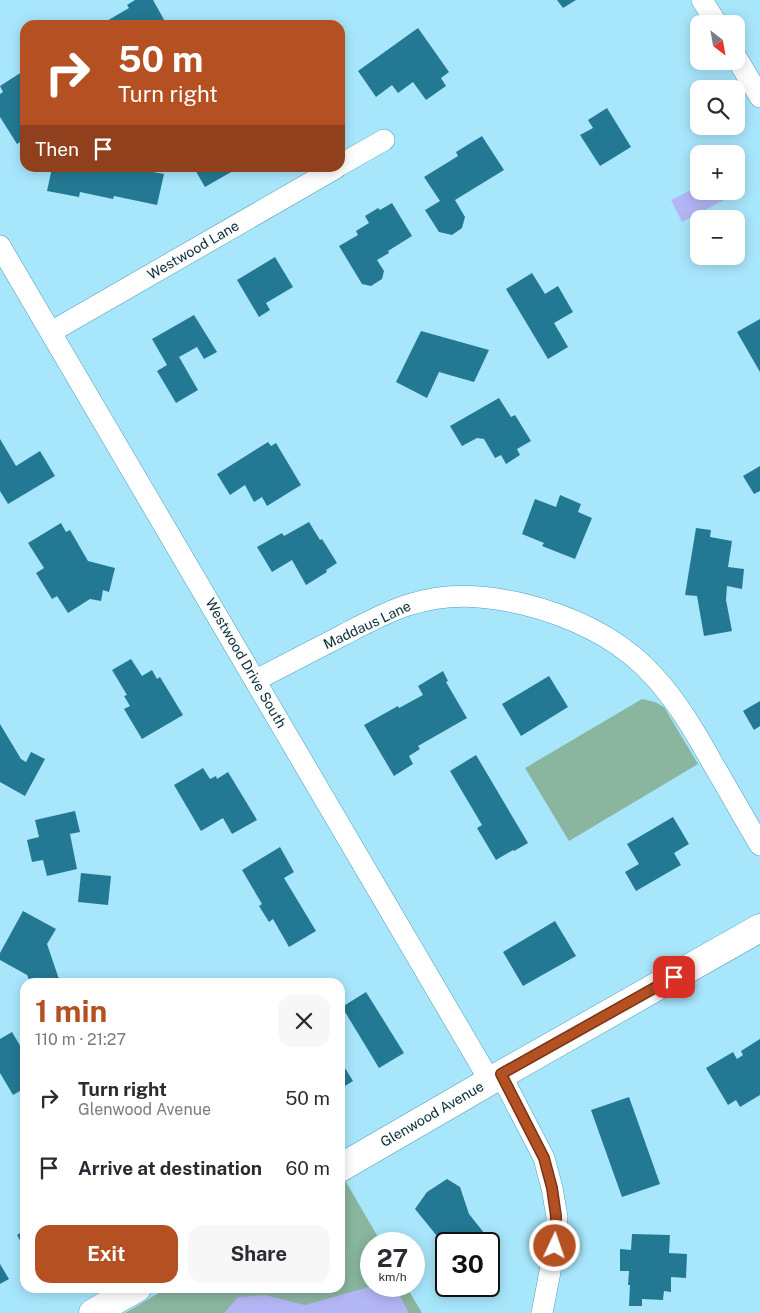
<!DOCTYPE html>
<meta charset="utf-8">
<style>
:root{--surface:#fff;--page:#f7f7f7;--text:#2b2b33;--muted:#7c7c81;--accent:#b55023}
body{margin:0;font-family:"Public Sans",sans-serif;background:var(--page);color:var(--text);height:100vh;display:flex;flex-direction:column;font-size:19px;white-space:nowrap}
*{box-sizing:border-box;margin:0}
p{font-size:16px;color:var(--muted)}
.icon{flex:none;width:28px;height:28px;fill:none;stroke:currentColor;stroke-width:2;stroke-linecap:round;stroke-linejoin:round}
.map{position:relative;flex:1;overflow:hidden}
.drawer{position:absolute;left:20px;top:978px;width:325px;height:315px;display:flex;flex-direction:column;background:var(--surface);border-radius:15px;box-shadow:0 2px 12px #0003}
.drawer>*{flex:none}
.banner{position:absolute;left:20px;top:20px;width:325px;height:152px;border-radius:15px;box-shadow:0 2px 12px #0003;background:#b55023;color:#fff;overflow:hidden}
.needle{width:32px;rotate:149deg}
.tools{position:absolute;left:690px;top:15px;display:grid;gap:10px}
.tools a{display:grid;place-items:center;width:55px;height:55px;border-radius:10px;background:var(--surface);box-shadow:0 2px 12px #0003;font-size:25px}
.speed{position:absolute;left:360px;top:1232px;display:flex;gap:10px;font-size:25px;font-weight:700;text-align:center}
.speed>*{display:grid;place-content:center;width:65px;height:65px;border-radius:50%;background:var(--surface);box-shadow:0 2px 12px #0003;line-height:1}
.speed small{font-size:12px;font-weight:400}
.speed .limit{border:2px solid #111;border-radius:8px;background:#fff;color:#111}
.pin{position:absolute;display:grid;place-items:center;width:42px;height:42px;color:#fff;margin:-21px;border-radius:10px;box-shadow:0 2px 8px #0006}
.me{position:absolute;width:55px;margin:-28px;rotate:3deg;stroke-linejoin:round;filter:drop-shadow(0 0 4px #0008)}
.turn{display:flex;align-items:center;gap:18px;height:105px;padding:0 15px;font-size:22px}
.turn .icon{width:65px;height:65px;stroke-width:2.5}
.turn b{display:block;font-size:35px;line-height:42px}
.then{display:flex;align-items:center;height:48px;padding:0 15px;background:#0003;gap:10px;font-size:19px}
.round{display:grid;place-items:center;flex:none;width:52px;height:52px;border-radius:15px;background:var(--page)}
.headline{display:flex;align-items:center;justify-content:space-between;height:85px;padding:0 15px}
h1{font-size:30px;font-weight:700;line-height:38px;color:var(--accent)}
.button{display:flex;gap:10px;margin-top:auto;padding:10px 15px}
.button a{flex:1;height:58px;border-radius:15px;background:var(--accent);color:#fff;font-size:20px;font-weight:700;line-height:58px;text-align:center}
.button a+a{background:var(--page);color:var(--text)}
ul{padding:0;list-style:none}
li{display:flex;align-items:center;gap:15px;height:70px;padding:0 15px}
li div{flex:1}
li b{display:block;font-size:19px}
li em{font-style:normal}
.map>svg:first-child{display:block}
.green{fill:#8ab59f}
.water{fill:#b3b6f4}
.building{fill:#237993}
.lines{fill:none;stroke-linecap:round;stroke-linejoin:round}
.street-casing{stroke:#4e9fb9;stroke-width:22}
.secondary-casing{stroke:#4e9fb9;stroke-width:29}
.street{stroke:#fff;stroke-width:21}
.secondary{stroke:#fff;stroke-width:28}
.route-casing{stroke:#763417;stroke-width:12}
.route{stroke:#b55023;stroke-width:9}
.labels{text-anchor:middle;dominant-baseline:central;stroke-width:5;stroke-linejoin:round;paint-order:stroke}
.street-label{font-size:14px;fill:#0a2d38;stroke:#fcfcfc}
</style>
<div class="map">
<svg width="760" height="1313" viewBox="0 0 760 1313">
<rect width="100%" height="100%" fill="#a8e6fc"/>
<path class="green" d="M642,699l13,3 9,5 34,57 -129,77 -44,-73z
M346,1182l36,62h-11v42h35l16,27h-297l42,-25h173v-103z"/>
<path class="water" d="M699,186v5h29l2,6 -48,25 -11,-22z
M372,1286h20l7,8 10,19h-185l14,-16 27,-2 40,10z"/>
<path class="building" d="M135,0h18l14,25h-67l29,-17 -2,-3z
M557,0h19l-13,8z
M418,28l31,44 -8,6 5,8 -20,14 -13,-18 -15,11 -6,-8 -16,12 -18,-26z
M25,70v69l-8,5 -17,-27v-23l3,-2 -3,-6z
M607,108l24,39 -31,19 -20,-31 13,-7 -5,-8z
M482,136l22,34 -49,30 10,17 -3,11 -10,7 -13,-3 -14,-22 15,-9 -16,-24 34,-21 -2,-4z
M52,168h78l34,6 -7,31 -43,-9 -1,3 -33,-7 -1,5 -32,-6z
M194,168h44l-33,19z
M392,203l20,33 -24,15 1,2 -12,7 7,11 -2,8 -11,7 -9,-2 -23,-38 19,-11 -2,-4 13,-8 -4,-7 13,-8 2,2z
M275,257l18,30 -27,16 4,7 -11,7 -22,-37z
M532,273l13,21 13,-8 15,26 -19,11 14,24 -20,12 -42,-70z
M194,315l23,37 -13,7 -7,-12 -18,10 19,33 -22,13 -19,-32 10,-6 -15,-26z
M760,319v53l-23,-40z
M421,331l68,19 -15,32 -35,-10 -12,26 -31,-16z
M499,398l12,19 4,-2 16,26 -14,8 3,6 -14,9 -5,-9 -6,3 -11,-19 -7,-1 -15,8 -12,-20z
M0,439l16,27 24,-15 15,25 -47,28 -8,-13z
M268,442l3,4 5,-3 25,42 -34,21 -5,-9 -8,5 -9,-17 -15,10 -13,-21z
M760,466v25l-6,3 -11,-18z
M560,495l21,9 -3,8 14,6 -17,41 -33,-13 2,-3 -22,-9 13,-35 21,8z
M309,522l11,18 2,-1 15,24 -11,7 1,2 -21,13 -14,-25 -20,12 -15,-25 25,-14 2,3z
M61,523l5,9 4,-2 18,31 27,7 -6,24 -6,-2 -2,11 -11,-2 -22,14 -11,-17 -5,3 -16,-26 8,-5 -16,-25z
M696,528l15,2 -1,7 22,4 -4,26 16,2 -2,20 -15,-3 -1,14 6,31 -28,5 -7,-40 -12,-1z
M131,659l11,17 10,-6 5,9 3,-2 23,38 -41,24 -18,-30 6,-3 -6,-10 3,-1 -15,-25z
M443,671l5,10 -2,1 21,36 -49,28 2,3 -11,7 4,8 -19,12 -30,-51 34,-19 1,2 24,-13 -5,-9z
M549,676l19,31 -47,29 -19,-32z
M760,701v25l-6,4 -11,-19z
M0,724l21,35 5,3 5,-10 14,7 -20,37 -25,-14z
M476,755l52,88 -14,8 -1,-1 -17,10 -19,-32 5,-3 -32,-54z
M203,768l7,11 6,-3 1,3 11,-7 29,48 -25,14 -9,-16 -22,13 -27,-46z
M75,811l5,21 -10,2 7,35 -30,7 -4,-16 -11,2 -5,-22 12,-3 -4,-17z
M673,817l16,27 -15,9 7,12 -45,26 -11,-19 14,-8 -12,-20z
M280,847l14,25 -10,6 32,53 -27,16 -16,-28 -4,3 -10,-16 3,-2 -20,-34z
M81,873l30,3 -3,29 -30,-3z
M23,911l33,18 -9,15 13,38h-30l-3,-7 -27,-15v-7z
M555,921l21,35 -53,30 -20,-34z
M366,992l38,61 -25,15 -37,-61z
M12,1032l13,22v34l-12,7 -13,-22v-34z
M760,1039v56l-20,12 -4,-7 -8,5 -22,-37 27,-16 4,7 6,-4 -2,-4z
M340,1060l13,21 -13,8z
M629,1097l31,87 -38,13 -31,-87z
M447,1179l13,8 9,27 27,34 -7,10v-14h-43v3l-31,-38 12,-17z
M25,1230v19l-8,-14z
M632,1234l38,1 -1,18 18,1 -1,24 -15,-1v15l-7,-1 -1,9 -21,-1v7h-13l1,-21h-2l1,-14h-9v-22l11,1z
M0,1264l9,15 -9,5z"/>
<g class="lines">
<defs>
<path id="street" d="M702,0l15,24
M736,57l24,40
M340,165l44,-25
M0,246l490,835
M51,332l285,-164
M256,680c29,-15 58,-30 87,-45 21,-11 43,-23 65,-30 42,-13 74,-10 115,-1 44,11 87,30 120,61 30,29 50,63 70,99 16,27 31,54 47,81
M501,1075l43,83 8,30 5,29 -2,29 -13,67"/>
<path id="secondary" d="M340,1168l150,-87 270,-153
M93,1313l44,-25"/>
</defs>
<use href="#street" class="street-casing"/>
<use href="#secondary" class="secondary-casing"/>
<use href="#street" class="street"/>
<use href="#secondary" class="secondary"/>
</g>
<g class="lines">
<defs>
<path id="route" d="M555,1246l1,-30 -4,-28 -8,-30 -43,-84 173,-97"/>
</defs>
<use href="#route" class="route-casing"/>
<use href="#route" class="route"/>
</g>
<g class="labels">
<g class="street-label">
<text transform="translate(193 250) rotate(-30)">Westwood Lane</text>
<text transform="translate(367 625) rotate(-25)">Maddaus Lane</text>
<text transform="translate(246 663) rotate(60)">Westwood Drive South</text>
<text transform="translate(432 1114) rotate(-30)">Glenwood Avenue</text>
</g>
</g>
</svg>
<div class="tools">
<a><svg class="needle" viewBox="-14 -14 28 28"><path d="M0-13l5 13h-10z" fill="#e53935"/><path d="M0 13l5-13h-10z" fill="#7c7c81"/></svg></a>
<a><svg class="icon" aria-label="search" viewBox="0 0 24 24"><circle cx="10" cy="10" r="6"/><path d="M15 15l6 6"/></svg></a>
<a>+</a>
<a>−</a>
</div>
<div class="speed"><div>27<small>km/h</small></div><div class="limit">30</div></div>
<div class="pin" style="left:674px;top:977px;background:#d93025"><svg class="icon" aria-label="arrive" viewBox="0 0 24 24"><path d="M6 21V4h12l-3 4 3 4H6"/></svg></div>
<svg class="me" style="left:555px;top:1246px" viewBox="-20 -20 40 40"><circle r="17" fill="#b55023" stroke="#fff" stroke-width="3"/><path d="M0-11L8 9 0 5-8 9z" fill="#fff"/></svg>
<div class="banner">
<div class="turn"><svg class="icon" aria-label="right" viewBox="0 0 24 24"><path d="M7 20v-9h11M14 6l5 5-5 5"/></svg><div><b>50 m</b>Turn right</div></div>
<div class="then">Then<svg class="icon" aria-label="arrive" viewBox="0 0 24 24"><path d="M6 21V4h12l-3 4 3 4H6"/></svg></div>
</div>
<section class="drawer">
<div class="headline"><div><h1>1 min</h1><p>110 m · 21:27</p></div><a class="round"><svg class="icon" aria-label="close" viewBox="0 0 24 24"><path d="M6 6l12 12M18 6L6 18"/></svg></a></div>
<ul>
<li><svg class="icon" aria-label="right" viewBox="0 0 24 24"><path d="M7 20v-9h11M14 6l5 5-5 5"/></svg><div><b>Turn right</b><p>Glenwood Avenue</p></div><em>50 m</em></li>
<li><svg class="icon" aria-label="arrive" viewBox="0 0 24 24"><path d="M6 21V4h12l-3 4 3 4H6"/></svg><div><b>Arrive at destination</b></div><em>60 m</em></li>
</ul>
<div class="button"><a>Exit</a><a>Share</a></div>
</section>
</div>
